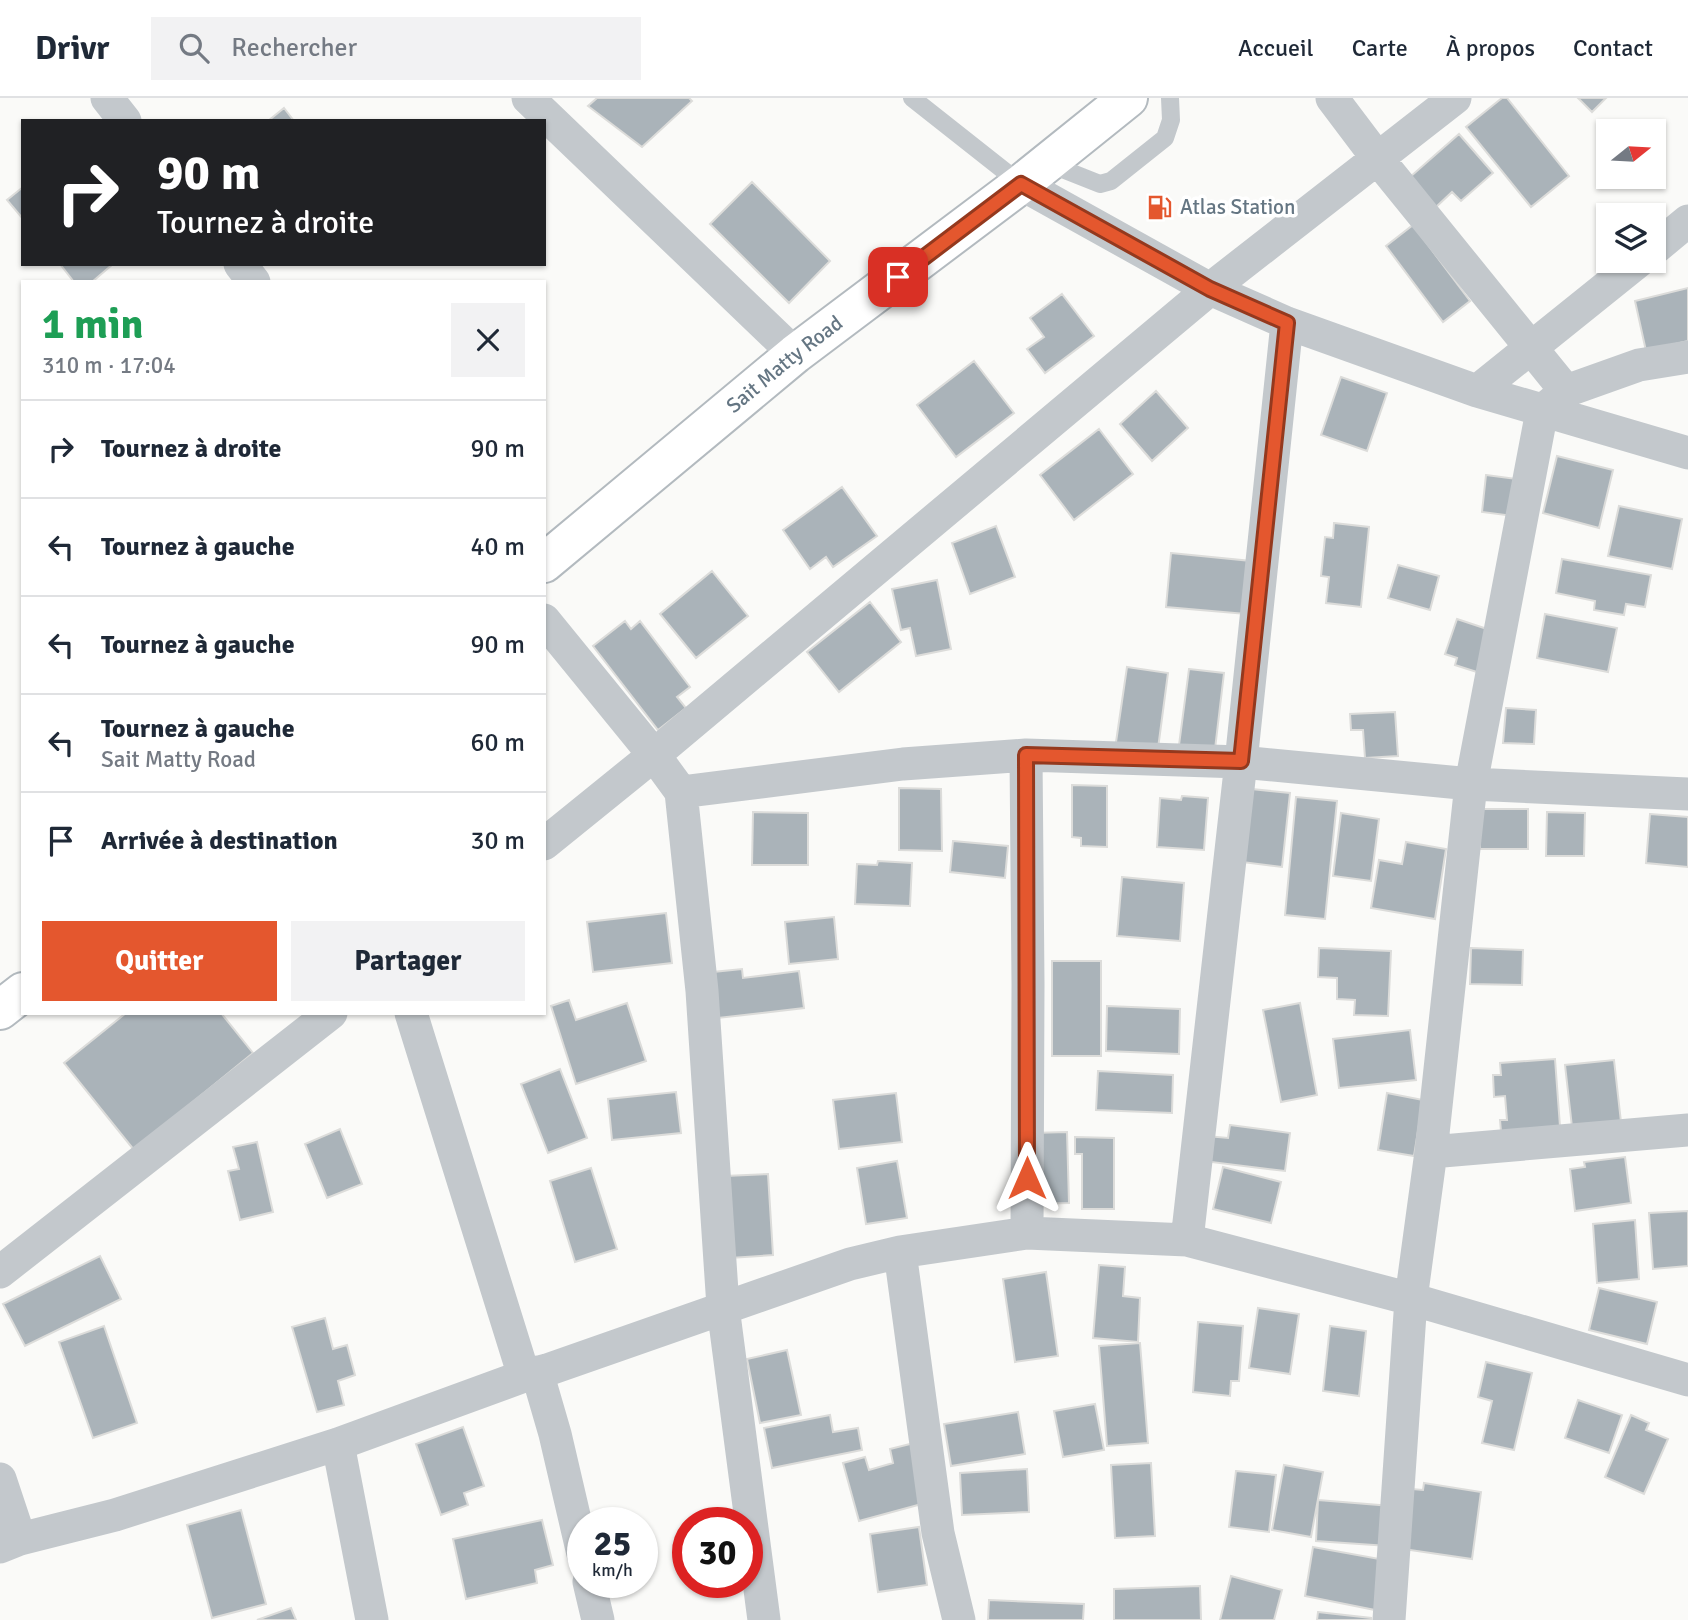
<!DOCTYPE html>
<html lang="fr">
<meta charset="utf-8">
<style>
:root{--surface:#fff;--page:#f2f2f3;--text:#1f2937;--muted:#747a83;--line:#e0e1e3;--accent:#e4572e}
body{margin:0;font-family:Signika,sans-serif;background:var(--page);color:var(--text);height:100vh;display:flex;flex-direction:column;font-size:26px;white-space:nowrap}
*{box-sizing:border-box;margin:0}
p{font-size:23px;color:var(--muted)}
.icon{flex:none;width:38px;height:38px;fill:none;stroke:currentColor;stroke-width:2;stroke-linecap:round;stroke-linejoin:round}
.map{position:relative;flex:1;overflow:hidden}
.drawer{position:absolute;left:21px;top:182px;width:525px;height:735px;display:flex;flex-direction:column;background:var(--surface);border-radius:0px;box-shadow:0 2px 5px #0004}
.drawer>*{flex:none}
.banner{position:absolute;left:21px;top:21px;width:525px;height:147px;border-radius:0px;box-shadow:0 2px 5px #0004;background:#202124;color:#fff;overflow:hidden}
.needle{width:46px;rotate:72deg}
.tools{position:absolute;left:1596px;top:21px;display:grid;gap:14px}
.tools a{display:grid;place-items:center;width:70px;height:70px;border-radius:0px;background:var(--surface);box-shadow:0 2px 5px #0004;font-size:35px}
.speed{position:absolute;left:567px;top:1409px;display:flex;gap:14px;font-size:35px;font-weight:700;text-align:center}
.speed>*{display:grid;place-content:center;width:91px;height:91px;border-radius:50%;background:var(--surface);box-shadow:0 2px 5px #0004;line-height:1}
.speed small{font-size:18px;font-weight:400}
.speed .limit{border:10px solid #d22;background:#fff;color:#111}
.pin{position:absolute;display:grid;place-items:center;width:60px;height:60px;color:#fff;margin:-30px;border-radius:14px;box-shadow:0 4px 10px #0006}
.me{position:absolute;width:77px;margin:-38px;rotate:0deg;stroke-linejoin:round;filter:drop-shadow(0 0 5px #0008)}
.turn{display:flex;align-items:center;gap:24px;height:147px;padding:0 21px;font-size:32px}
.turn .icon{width:91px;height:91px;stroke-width:2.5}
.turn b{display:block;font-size:49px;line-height:60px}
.round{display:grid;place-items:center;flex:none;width:74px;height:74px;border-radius:0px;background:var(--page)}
.overview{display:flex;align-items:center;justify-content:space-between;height:119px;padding:0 21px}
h1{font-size:42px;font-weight:700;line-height:52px;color:#1e9e55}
.action{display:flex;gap:14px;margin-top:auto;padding:14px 21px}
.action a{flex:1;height:80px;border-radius:0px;background:var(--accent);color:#fff;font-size:28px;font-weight:700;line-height:80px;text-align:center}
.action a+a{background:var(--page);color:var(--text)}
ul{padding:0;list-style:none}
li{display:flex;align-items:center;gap:21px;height:98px;padding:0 21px;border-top:2px solid var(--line)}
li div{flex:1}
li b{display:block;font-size:26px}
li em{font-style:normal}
header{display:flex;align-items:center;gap:42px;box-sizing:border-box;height:98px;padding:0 35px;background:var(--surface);border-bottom:2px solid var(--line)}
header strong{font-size:33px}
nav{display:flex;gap:38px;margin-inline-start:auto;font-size:24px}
.search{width:490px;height:63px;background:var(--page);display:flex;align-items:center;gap:18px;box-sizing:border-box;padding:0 24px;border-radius:0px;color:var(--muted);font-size:26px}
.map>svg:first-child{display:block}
.building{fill:#aab3b9;stroke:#dcdcda;stroke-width:2}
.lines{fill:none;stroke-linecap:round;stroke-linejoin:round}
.secondary-casing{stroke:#b3babf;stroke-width:42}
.lane{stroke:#c3c8cc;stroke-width:18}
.street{stroke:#c3c8cc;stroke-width:33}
.secondary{stroke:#fff;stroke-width:38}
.route-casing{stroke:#94391e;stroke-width:18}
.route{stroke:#e4572e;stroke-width:12}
.labels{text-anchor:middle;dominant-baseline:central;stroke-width:7;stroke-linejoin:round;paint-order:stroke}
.poi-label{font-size:21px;fill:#657683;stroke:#fff;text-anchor:start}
.street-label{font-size:21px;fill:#657683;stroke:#fff}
</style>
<header>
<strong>Drivr</strong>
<div class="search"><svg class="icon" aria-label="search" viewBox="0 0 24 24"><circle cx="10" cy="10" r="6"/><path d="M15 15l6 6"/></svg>Rechercher</div>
<nav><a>Accueil</a><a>Carte</a><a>À propos</a><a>Contact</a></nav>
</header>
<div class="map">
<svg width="1688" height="1522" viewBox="0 0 1688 1522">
<rect width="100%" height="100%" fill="#fafaf8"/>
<path class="building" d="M597,0h92l3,3 -50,46 -54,-41z
M1502,0h5l62,78 -38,31 -65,-80z
M1578,0h28l-14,14z
M284,10l10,13h-26z
M1459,36l34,39 -32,28 -9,-9 -16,15 -26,-30z
M752,84l78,79 -41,42 -79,-79z
M23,89v32l-16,-19z
M1413,127l57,76 -27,21 -57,-76z
M60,166h53l-21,18h-18z
M1688,190v53l-42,10 -11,-50z
M1062,196l32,42 -49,37 -18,-24 17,-12 -14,-19z
M974,263l40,52 -58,44 -39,-52z
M1341,279l46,16 -20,58 -46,-16z
M1156,293l32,37 -36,33 -32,-37z
M1099,331l34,45 -59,46 -34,-45z
M1557,358l56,14 -14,58 -56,-15z
M1486,377l31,4 -4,37 -31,-4z
M842,389l35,49 -44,31 -7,-10 -16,12 -27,-39z
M1619,408l63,13 -10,50 -64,-13z
M1334,425l35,4 -8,80 -35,-4 3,-26 -8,-1 4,-39 8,1z
M996,428l19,51 -45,17 -18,-51z
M1171,455l80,8 -5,53 -80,-7z
M1562,461l89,16 -6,32 -19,-3 -2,11 -30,-5 1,-9 -39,-8z
M1398,467l41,11 -9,34 -42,-12z
M712,473l36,45 -52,42 -36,-44z
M937,482l14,69 -35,7 -6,-28 -9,2 -9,-41z
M870,504l31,40 -62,50 -32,-40z
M1545,516l72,14 -9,44 -71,-14z
M1457,521l39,13 -13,42 -28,-9 2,-7 -12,-4z
M625,523l6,8 9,-8 50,66 -13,10 9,11 -28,22 -65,-84z
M1127,569l41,6 -11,83 -42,-7z
M1189,571l35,4 -9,76 -36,-4z
M1506,610l30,2 -2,34 -31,-1z
M1395,614l3,44 -33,2 -2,-28h-12l-1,-16z
M1072,687l35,1v61l-26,-1v-8l-9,-1z
M899,690l42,1 1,62 -43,-1z
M1242,690l48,5 -8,74 -48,-6z
M1182,698l26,2 -4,52 -47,-3 3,-49 21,2z
M1296,699l41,4 -12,118 -40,-4z
M1480,711h48v40h-48z
M753,714l55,1v52h-56z
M1547,714l38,1 -1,43h-38z
M1341,715l38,6 -8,62 -38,-5z
M1650,716l38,3v50l-42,-4z
M953,743l55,5 -3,32 -55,-6z
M1406,744l40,7 -11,70 -64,-11 8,-48 23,4z
M878,763l34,2 -2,43 -55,-2 2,-40 20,1z
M1122,779l62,6 -4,58 -63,-5z
M666,815l6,50 -79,9 -6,-50z
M834,819l4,42 -49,5 -4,-42z
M1319,850l72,3 -3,65 -34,-1 1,-15 -18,-1v-21l-19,-1z
M1471,850l52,2 -1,35 -52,-1z
M1052,863h49v95h-49z
M742,871l1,9 56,-7 5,37 -86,10 -5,-46z
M569,902l7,20 51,-17 19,58 -70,23 -25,-78z
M1300,905l17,92 -36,7 -18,-92z
M1107,908l73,3 -1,45 -73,-3z
M126,915h95l32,40 -119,97 -70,-87z
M1410,932l6,50 -77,8 -6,-49z
M1555,961l6,81 -59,3 -2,-23h7l-2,-24 -11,1 -1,-22h8l-1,-12z
M1614,962l7,62 -49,5 -7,-62z
M560,971l27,69 -39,15 -27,-69z
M1098,973l75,4 -1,38 -76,-3z
M676,994l5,41 -69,7 -4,-41z
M896,995l6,49 -63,7 -6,-49z
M1387,995l36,7 -9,56 -36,-6z
M1230,1027l60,8 -5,38 -82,-10 4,-25 21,2z
M340,1031l22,55 -35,14 -22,-54z
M1067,1034l2,71 -36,1 -2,-71z
M1075,1039l39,1v71h-32v-55h-7z
M257,1044l16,70 -33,8 -12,-49 11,-2 -6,-22z
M1625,1059l6,46 -56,8 -5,-42 15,-2 -1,-5z
M897,1063l10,57 -41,6 -9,-56z
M1223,1069l58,15 -10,41 -58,-14z
M591,1070l26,81 -42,13 -25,-81z
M768,1076l5,81 -43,3 -5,-82z
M1688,1113v55l-35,3 -4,-56z
M1635,1122l4,59 -42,4 -4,-59z
M100,1158l21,43 -96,47 -22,-42z
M1099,1167l26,2 -2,29 17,2 -2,44 -45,-4z
M1046,1174l12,84 -43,6 -12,-83z
M1599,1190l58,14 -10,42 -58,-14z
M1258,1210l41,6 -9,60 -41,-6z
M325,1220l8,31 14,-4 8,30 -17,6 6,24 -27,7 -25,-85z
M1198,1224l45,4 -4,55h-8l-1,15 -37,-4z
M104,1228l33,97 -44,15 -34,-96z
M1330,1228l36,5 -7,65 -36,-5z
M1140,1245l8,100 -41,3 -8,-100z
M787,1252l14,65 -41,8 -13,-64z
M1486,1264l46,11 -18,77 -32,-7 10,-42 -14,-4z
M1578,1302l44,15 -13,38 -44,-15z
M1095,1306l9,46 -41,7 -9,-46z
M1018,1314l7,42 -74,12 -7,-42z
M830,1317l3,17 25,-4 4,22 -90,18 -8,-40z
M1631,1317l18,8 -3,7 22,9 -24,55 -39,-17z
M463,1329l21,59 -20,7 4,12 -27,10 -25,-71z
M914,1345l15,59 -70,19 -16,-58 22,-6 4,13 24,-7 -3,-14z
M1151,1365l4,73 -40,2 -4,-73z
M1284,1367l39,7 -12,65 -39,-7z
M1027,1371l2,43 -67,3 -2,-42z
M1236,1373l40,4 -7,57 -40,-5z
M1424,1385l57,9 -9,67 -69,-10 9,-60 11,1z
M1318,1402l73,6 -3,40 -72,-5z
M241,1412l25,94 -54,14 -25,-93z
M542,1422l11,45 -18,5 2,13 -71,16 -13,-60z
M919,1429l8,58 -49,7 -8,-58z
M1313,1449l72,13 -10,50 -70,-14z
M1231,1478l51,14 -8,30h-54z
M1200,1488l1,34h-87v-31z
M989,1502l95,4 -1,16h-95z
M291,1510l5,12h-39z
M1318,1514l53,6v2h-54z"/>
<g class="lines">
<defs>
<g id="secondary">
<path id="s1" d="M544,465l251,-209 226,-170 107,-86"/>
<path d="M0,912l23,-18"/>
</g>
</defs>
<use href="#secondary" class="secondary-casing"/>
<path class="lane" d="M912,0l109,86
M1047,65l53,21 11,-3 54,-43 6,-18 -1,-22"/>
<path class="street" d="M107,0l18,23
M528,0l267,256
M1332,0l46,61 188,232
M1021,86l189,105 77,34 190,68 211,62
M1654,151l34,-28
M240,166l14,18
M1477,293l162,-130
M544,522l110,135 27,37 21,199 21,316 41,313
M1026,657l2,229 -1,249
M681,694l222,-28 123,-9 215,7 230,22 217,10
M544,746l110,-89 556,-466 245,-191
M411,915l113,363
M1431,1054l257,-22
M1187,1142l54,-478 46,-439
M900,1154l38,281 21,87
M0,1174l331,-259
M537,1274l18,62 28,120
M338,1346l34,176
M0,1381l20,60
M0,1449l20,-8 95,-24 223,-71 186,-68 23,-6 303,-106 50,-12 127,-19 160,7 224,59 277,81
M589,1484l9,38
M1389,1522l22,-321 20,-147 40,-368 71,-373 24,-20 73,-26 49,-8"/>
<use href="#secondary" class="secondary"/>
</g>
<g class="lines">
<defs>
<path id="route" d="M898,179l123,-93 189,105 77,34 -46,438 -215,-6 1,423"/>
</defs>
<use href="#route" class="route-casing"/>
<use href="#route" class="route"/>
</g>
<defs>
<symbol id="fuel-bare" viewBox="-9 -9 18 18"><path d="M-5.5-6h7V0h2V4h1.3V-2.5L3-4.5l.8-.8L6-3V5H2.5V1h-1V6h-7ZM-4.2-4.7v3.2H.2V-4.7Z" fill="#e4572e" stroke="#fff" stroke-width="2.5" paint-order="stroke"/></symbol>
</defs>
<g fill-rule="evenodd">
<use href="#fuel-bare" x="1142" y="92" width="35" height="35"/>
</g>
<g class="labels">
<g class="poi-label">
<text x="1180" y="109">Atlas Station</text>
</g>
<g class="street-label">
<text stroke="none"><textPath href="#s1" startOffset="312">Sait Matty Road</textPath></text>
</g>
</g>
</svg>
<div class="tools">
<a><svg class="needle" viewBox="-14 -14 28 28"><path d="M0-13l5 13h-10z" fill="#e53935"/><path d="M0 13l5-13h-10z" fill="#747a83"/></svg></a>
<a><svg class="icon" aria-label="layers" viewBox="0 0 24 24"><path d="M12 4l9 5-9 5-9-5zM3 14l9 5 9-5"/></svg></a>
</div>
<div class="speed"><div>25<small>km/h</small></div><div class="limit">30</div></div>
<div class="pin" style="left:898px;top:179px;background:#d93025"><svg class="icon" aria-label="arrive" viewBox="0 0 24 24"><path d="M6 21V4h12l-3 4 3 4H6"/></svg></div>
<svg class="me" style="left:1027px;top:1080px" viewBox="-20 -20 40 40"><path d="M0-17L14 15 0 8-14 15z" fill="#e4572e" stroke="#fff" stroke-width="4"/></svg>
<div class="banner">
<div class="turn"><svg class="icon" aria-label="right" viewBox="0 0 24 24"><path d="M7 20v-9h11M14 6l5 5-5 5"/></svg><div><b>90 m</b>Tournez à droite</div></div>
</div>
<section class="drawer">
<div class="overview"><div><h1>1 min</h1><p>310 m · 17:04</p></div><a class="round"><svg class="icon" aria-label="close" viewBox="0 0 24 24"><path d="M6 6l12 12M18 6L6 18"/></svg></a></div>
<ul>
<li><svg class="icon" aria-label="right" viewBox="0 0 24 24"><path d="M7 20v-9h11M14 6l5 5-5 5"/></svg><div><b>Tournez à droite</b></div><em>90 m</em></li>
<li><svg class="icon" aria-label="left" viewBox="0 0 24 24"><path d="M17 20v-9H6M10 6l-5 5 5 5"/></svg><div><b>Tournez à gauche</b></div><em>40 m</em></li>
<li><svg class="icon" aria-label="left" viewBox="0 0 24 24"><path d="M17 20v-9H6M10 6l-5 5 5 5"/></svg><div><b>Tournez à gauche</b></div><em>90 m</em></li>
<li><svg class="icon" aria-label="left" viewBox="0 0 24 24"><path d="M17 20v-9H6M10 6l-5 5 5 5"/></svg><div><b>Tournez à gauche</b><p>Sait Matty Road</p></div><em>60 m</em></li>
<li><svg class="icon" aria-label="arrive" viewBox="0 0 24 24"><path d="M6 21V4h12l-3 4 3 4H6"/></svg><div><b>Arrivée à destination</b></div><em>30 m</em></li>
</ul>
<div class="action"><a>Quitter</a><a>Partager</a></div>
</section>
</div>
